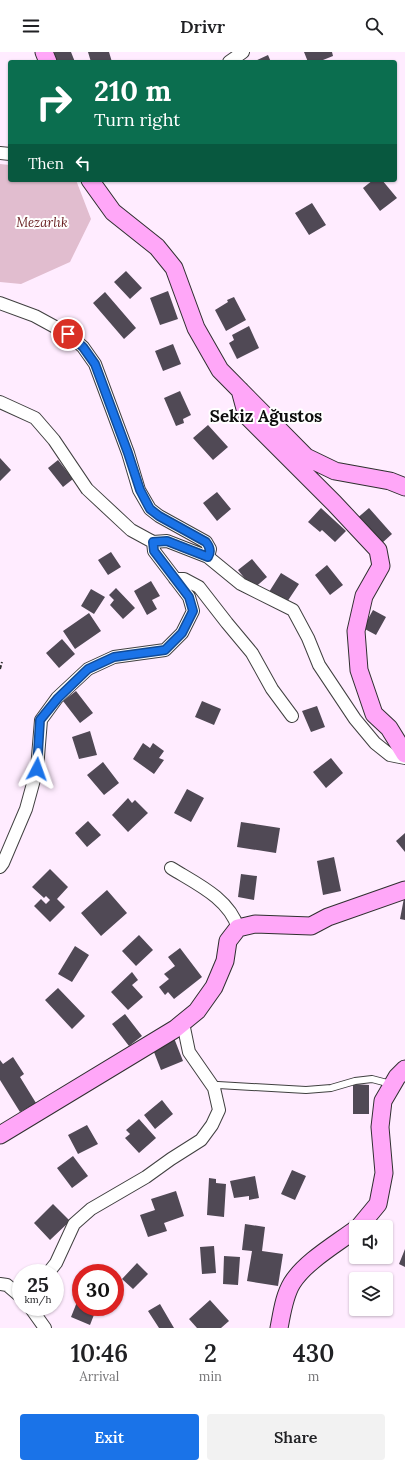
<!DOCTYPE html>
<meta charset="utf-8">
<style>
:root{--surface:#fff;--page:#f2f2f2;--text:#202124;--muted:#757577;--accent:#1a73e8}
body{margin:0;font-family:Lora,serif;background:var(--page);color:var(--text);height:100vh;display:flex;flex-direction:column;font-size:15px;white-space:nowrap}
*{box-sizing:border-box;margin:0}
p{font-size:13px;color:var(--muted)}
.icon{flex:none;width:22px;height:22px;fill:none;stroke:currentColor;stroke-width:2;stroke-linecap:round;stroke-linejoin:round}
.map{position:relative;height:1276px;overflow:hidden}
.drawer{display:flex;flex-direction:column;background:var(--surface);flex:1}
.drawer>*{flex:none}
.hud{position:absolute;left:8px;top:8px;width:389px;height:122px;border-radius:4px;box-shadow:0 1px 3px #0004;background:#0b6e4f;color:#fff;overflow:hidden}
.tools{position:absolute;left:349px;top:1168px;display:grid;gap:8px}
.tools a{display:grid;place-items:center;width:44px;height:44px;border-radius:4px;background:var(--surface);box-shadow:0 1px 3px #0004;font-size:20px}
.speed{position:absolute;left:12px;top:1212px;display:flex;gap:8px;font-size:20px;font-weight:700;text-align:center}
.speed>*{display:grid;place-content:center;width:52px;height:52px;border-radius:50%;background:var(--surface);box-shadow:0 1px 3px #0004;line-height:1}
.speed small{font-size:10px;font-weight:400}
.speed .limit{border:6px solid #d22;background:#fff;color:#111}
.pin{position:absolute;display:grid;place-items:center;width:34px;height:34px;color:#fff;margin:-17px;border:2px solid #fff;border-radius:50%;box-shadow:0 1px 4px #0007}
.me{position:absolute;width:44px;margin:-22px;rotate:4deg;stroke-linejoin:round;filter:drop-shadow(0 0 3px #0008)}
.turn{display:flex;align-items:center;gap:14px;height:84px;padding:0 20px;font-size:18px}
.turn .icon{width:52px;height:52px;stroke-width:2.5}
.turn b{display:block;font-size:28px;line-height:34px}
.then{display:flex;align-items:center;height:38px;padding:0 20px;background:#0003;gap:8px;font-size:15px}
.eta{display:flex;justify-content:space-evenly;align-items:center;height:68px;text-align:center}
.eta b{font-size:24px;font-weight:600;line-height:28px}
.cta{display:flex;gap:8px;margin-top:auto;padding:8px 20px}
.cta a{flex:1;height:46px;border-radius:4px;background:var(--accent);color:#fff;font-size:16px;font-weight:600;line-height:46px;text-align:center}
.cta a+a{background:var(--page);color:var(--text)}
header{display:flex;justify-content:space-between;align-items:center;height:52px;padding:0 20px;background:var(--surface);font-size:18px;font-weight:600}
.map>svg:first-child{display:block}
.cemetery{fill:#e1bdcf}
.building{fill:#504955}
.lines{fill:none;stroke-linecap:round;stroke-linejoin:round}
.lane-casing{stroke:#404040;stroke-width:8}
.street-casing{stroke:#404040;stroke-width:14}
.secondary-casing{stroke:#2f2f2f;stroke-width:19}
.path{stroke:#2f2f2f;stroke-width:2;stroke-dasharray:4 2;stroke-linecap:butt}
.lane{stroke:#fff;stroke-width:6}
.street{stroke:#fff;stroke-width:12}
.secondary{stroke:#ffa7f8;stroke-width:17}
.route-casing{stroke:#114b97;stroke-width:10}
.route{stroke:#1a73e8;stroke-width:7}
.labels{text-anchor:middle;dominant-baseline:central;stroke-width:4;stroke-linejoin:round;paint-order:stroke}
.park-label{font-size:13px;font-style:italic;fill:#661b1d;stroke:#fff}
.district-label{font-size:17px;font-weight:bold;fill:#0d0d0d;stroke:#fff}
</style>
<header><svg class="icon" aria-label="menu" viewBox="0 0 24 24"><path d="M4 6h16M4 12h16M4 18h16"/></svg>Drivr<svg class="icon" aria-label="search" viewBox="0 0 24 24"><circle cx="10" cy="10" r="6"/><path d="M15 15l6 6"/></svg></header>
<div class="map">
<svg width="405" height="1276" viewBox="0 0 405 1276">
<rect width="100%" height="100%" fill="#ffecff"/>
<path class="cemetery" d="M0,112l10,1v15h66l15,39 -21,43 -49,22 -21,-2z"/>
<path class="building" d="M55,0h16l4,10h-22l-3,-8z
M88,0h21l3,10h-21z
M304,0h28l1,4 -15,6h-10z
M268,3l3,7h-18z
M373,128l3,2 3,-2h3l15,18 -17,13 -17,-23z
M312,151l14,22 -17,10 -14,-22z
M126,219l16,17 -12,11 -16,-17z
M168,239l10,28 -18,6 -10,-27z
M105,240l31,36 -12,11 -31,-36z
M234,245l12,23 -20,11 -11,-21 13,-8 -1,-2z
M249,274l10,22 -22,11 -8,-16 5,-3 -2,-5z
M173,292l8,20 -18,7 -8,-20z
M180,339l11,24 -8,4 1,4 -8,3 -12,-28z
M208,373l20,22 -15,13 -20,-22z
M0,406l11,12 -11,11z
M58,408l15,19 -10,8 -15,-19z
M217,440l14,17 -14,12 -14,-18z
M321,456l25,23 -11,11 -13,-12 -2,2 -12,-10z
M369,456l23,26 -10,9 -27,-23z
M111,500l10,15 -13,8 -10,-15z
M252,507l15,18 -14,12 -15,-19z
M327,513l16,20 -13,10 -15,-20z
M281,521l18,11 -12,18 -18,-10z
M151,529l9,15 -8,4 5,9 -10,6 -13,-24z
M116,536l19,20 -12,11 -13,-14 4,-5 -5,-5z
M91,537l14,8 -11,17 -13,-8z
M373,558l13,7 -10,18 -13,-7z
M89,561l12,18 -26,18 -12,-18z
M62,587l13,15 -16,14 -13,-15z
M76,639l17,22 -13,10 -17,-22z
M202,649l19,8 -7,16 -19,-8z
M317,654l8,21 -14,5 -9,-21z
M90,679l7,24 -18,4 -7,-22z
M143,691l7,5 3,-5 11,8 -5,7 5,2 -10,14 -21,-15z
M331,706l12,15 -17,15 -13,-16z
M103,710l16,21 -15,12 -17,-20z
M187,737l17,9 -13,24 -17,-9z
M128,746l4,5 3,-3 13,13 -20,19 -16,-17z
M88,769l13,14 -14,12 -12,-14z
M241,770l39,6 -4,25 -39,-6z
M405,781v19l-9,-11z
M334,805l7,34 -18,4 -6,-34z
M50,817l18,18 -11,12 8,8 -15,15 -16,-16 7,-7 5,5 4,-4 -4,-4 -2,2 -12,-11z
M241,822l16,2 -3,24 -16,-3z
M107,838l20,23 -26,23 -20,-23z
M404,846h1v22l-5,-1z
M139,883l14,15 -17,16 -14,-15z
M75,894l14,9 -17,27 -14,-8z
M180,896l22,29 -28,22 -6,-7 -3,3 -6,-8 10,-8 -5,-5 11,-8 -7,-9z
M132,920l6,8 -6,5 11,12 -15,13 -17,-18z
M58,936l27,28 -13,13 -27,-29z
M125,962l17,22 -13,10 -17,-22z
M174,986l9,23 -22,9 -9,-23z
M13,1005l11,17 -4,3 16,26 -16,9 -20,-32v-20l3,4z
M353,1032l16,1v29h-16z
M162,1048l11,14 -18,15 -11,-14z
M139,1067l17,19 -17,15 -14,-15 5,-4 -4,-4z
M87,1073l11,19 -20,10 -10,-19z
M73,1104l15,20 -16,12 -15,-20z
M292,1118l14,6 -11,24 -14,-6z
M255,1124l4,22 -10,2v-4l-15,2 -4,-17z
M209,1126l7,1v4l10,1 -2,33 -17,-2z
M176,1139l8,25 -20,7 3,8 -19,6 -8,-22 15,-5 -4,-11z
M53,1152l17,17 -20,19 -16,-17z
M245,1172l20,3 -3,24 21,3 -5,32 -31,-5 5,-30 -10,-1z
M214,1194l2,27 -14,1 -2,-27z
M405,1197v18l-6,-3z
M224,1204l16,1 -2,28 -15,-1z
M137,1211l11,11 -15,15 -11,-10z
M81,1227v16l-6,-3z
M79,1245l2,1v9h16l-7,18 -19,-8z
M210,1248l19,21 -8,7h-24l-8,-9z
M160,1252l14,24h-15l-11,-17z"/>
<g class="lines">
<defs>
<path id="lane" d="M212,1034l6,-1 88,5 25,-2 24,-7 17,-2 19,5"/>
<path id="street" d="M229,10l14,-10
M0,101l10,1
M0,251l35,13 33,18 15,13 12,17 33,89 11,37 11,19 9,7 47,26 4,7 -2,8
M0,350l35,16 19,22 33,49 44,41 22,12
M175,527h9l15,8 28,36 25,30 20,36 20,27
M0,815l3,-4 23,-54 11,-40 4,-49 16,-22 31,-29 26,-12 51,-7 17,-17 11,-22 -4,-14 -35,-46 -1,-9 14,-1 41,16 33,27 52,26 15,28 11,27 36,54 20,24 15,12 15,3
M171,816c24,15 58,30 67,60
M48,1221l8,-10 18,-39 17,-15 55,-32 25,-18 30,-19 11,-15 7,-15 -5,-22 -25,-36 -6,-29
M0,1232l7,1 14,12
M30,1255l15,21"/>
<path id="secondary" d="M44,0l4,10
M90,128l23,32 44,35 17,21 22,60 24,42 86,87 29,14 55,10 15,6
M240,338l7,26 87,87 44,47 3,16 -17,30 -8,35 3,39 15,44 15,14 16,26
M0,1083l175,-106 22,-18 17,-24 11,-26 3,-20 10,-13 17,-4 56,2 17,-9 77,-27
M359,1175l19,-23 6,-31 -4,-46 3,-26 14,-24 8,-8
M279,1276c3,-15 5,-32 13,-45 13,-21 44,-39 64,-54"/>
</defs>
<use href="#lane" class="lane-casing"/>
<use href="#street" class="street-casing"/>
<use href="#secondary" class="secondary-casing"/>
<path class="path" d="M0,617l2,-7"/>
<use href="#lane" class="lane"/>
<use href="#street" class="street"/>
<use href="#secondary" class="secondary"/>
</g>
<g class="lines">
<defs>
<path id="route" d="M37,717l3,-49 18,-22 30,-29 26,-12 51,-7 17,-17 11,-22 -4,-14 -35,-46 -1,-9 14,-1 41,16c3,-5 2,-10 -2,-15l-47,-26 -9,-7 -10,-19 -12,-37 -33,-89 -12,-17 -15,-13"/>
</defs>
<use href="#route" class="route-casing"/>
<use href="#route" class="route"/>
</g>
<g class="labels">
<g class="park-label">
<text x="42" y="170">Mezarlık</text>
</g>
<g class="district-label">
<text x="266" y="364">Sekiz Ağustos</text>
</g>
</g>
</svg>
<div class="tools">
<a><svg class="icon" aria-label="sound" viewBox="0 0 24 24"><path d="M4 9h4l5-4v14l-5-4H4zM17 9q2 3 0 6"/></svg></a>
<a><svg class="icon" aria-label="layers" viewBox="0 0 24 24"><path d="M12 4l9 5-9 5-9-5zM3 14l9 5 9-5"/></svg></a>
</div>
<div class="speed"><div>25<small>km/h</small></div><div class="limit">30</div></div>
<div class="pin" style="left:68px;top:282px;background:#d93025"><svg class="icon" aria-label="arrive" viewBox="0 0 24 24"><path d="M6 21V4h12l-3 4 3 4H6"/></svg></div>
<svg class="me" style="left:37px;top:717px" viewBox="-20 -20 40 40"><path d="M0-17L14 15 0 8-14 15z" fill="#1a73e8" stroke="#fff" stroke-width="4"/></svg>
<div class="hud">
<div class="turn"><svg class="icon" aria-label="right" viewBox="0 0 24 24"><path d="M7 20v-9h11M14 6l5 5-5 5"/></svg><div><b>210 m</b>Turn right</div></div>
<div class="then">Then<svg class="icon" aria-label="left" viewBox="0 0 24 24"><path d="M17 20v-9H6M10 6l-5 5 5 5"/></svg></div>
</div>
</div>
<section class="drawer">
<div class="eta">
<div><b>10:46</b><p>Arrival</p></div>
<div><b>2</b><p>min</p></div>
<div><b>430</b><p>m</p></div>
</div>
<div class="cta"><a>Exit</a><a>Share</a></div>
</section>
